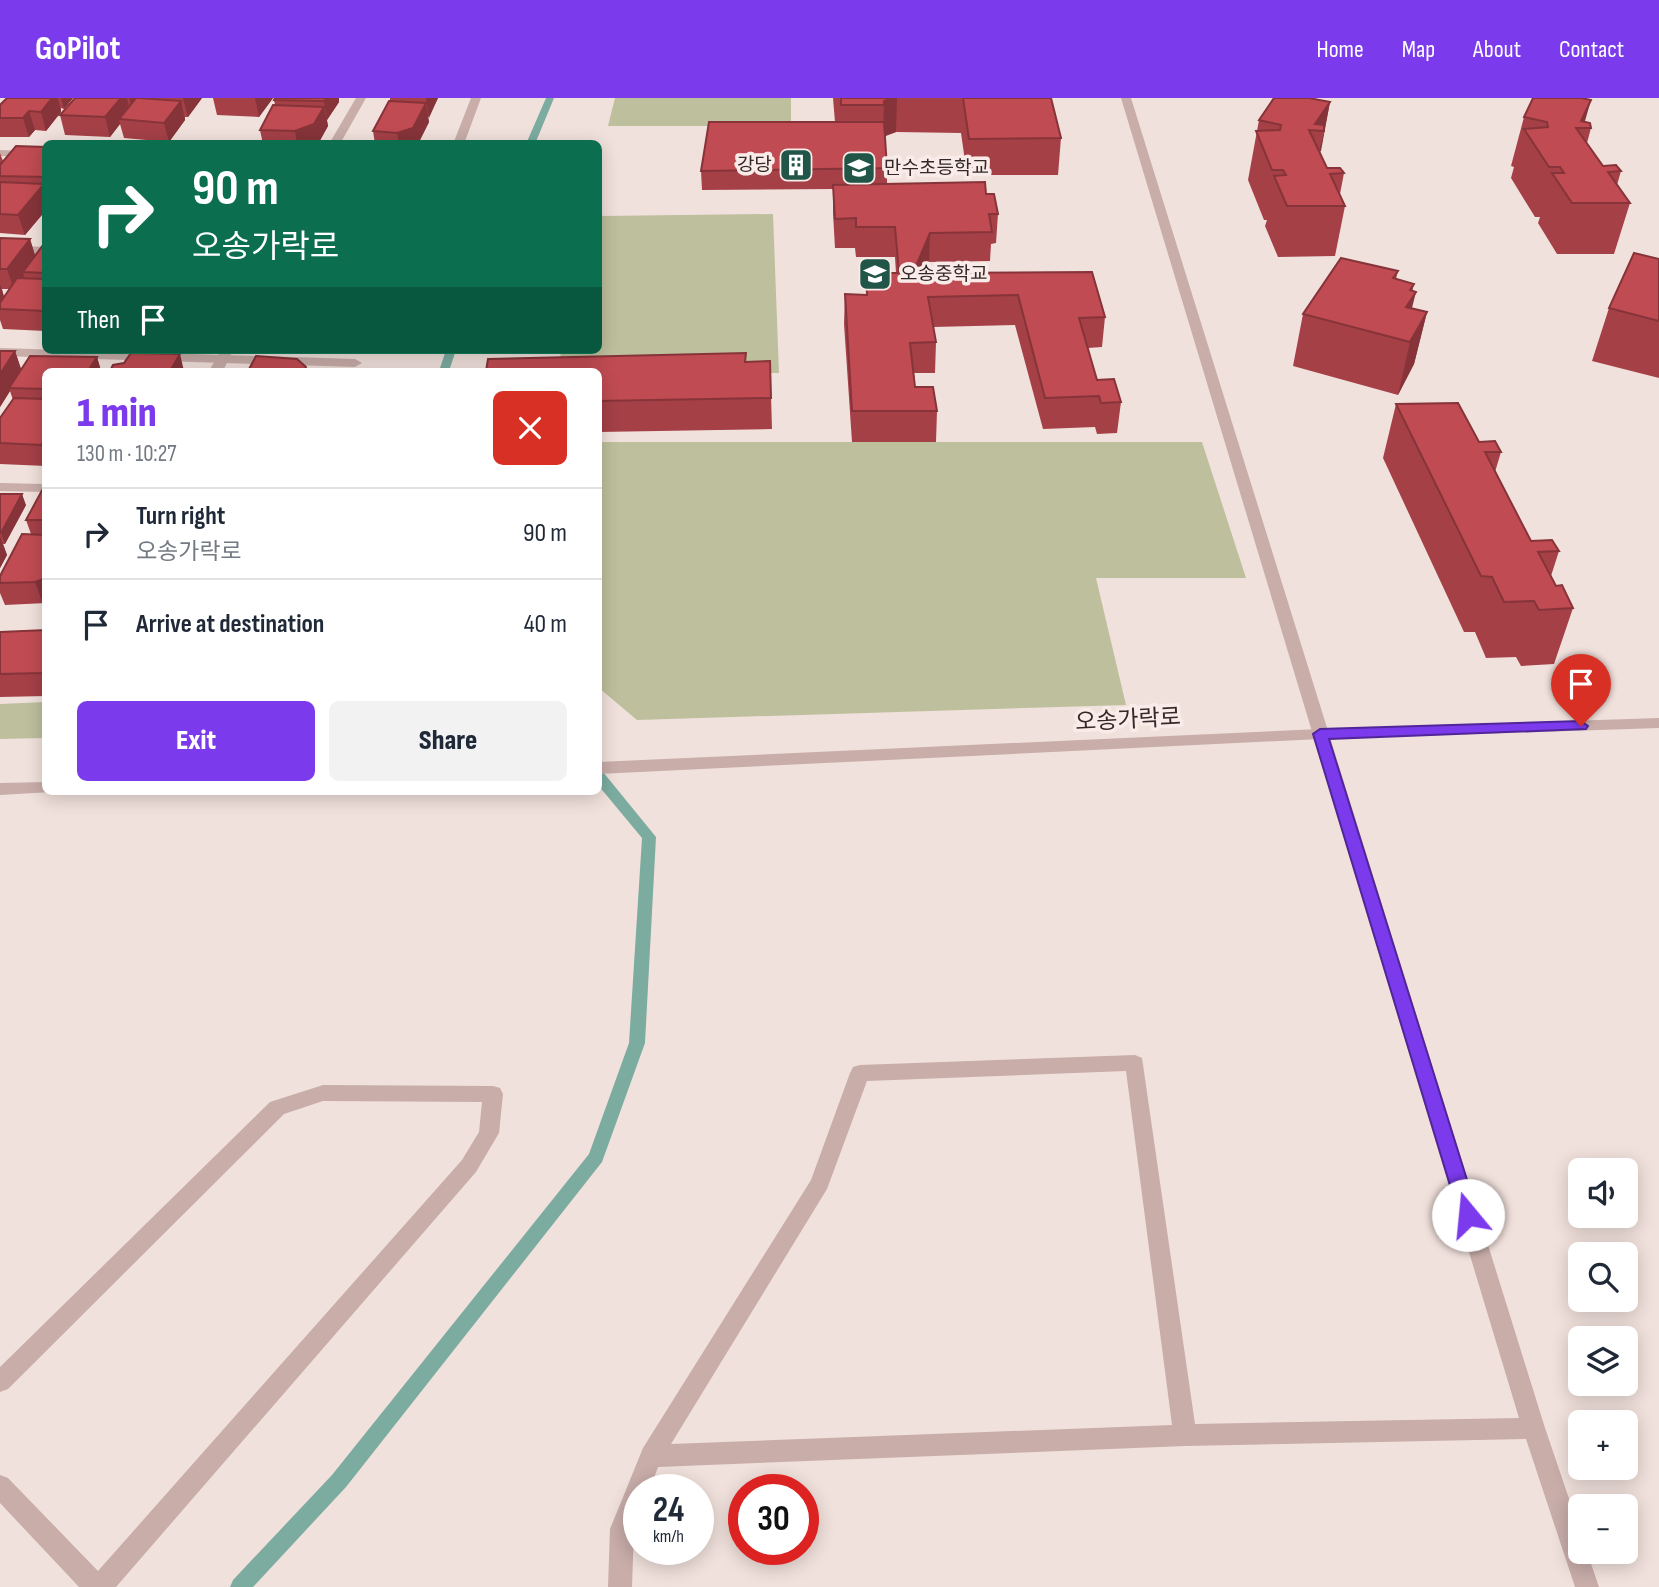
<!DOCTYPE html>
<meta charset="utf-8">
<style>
:root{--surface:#fff;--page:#f2f2f3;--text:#1f2937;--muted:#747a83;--line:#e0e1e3;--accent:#7c3aed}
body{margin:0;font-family:"Sofia Sans Condensed","Noto Sans KR",sans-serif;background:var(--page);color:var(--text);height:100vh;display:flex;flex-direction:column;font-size:26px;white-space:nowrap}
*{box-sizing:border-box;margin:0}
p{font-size:23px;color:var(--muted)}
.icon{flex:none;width:38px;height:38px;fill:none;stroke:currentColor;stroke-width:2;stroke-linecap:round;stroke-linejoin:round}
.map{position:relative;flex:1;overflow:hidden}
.sheet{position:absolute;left:42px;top:270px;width:560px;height:427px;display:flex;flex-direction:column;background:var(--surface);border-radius:10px;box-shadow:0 4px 18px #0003}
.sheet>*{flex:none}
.top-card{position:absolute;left:42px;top:42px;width:560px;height:214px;border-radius:10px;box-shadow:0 4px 18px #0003;background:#0b6e4f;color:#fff;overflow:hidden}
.buttons{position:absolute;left:1568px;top:1060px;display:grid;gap:14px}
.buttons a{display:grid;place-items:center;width:70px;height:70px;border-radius:10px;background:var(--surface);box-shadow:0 4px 18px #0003;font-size:35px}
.speed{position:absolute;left:623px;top:1376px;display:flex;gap:14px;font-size:35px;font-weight:700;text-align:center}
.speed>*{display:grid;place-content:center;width:91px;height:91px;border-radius:50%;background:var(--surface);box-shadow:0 4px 18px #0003;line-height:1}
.speed small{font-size:18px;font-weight:400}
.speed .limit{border:10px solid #d22;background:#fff;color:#111}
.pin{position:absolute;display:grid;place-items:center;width:60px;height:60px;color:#fff;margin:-72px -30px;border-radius:50% 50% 50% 0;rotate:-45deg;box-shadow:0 0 7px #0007}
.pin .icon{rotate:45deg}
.me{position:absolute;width:77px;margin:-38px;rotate:343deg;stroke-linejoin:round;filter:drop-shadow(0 0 5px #0008)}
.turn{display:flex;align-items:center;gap:24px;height:147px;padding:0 35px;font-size:32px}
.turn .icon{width:91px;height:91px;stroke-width:2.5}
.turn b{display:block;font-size:49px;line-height:60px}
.then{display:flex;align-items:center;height:66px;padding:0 35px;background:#0003;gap:14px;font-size:26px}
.round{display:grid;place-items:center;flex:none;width:74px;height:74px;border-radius:10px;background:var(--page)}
.head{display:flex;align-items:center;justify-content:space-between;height:119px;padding:0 35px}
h1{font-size:42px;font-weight:800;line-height:52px;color:var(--accent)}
.button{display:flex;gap:14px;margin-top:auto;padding:14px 35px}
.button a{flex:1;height:80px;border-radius:10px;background:var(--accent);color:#fff;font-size:28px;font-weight:800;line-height:80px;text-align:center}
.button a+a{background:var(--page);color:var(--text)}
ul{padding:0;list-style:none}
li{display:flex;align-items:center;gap:21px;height:91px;padding:0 35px;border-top:2px solid var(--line)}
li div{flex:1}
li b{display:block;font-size:26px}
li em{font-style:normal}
header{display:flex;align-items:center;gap:42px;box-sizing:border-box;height:98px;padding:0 35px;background:var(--accent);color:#fff}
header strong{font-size:33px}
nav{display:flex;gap:38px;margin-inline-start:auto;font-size:24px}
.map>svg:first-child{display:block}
.green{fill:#bebf9d}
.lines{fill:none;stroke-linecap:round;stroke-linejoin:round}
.stream{fill:#7caca0;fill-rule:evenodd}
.service{fill:#c8ada9;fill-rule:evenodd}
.minor{fill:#c8ada9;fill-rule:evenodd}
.tertiary{fill:#c8ada9;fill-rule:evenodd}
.wall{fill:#a54047;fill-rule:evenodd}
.shaded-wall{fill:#863439}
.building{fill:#c04b52;stroke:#863439;stroke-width:2}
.route{fill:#7c3aed;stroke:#51269a;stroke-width:2}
.labels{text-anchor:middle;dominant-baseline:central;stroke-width:7;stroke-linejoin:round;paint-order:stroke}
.far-poi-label{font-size:19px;fill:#352828;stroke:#f9ece8;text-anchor:start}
.street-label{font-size:23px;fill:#352828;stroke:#f9ece8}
</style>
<header>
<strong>GoPilot</strong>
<nav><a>Home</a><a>Map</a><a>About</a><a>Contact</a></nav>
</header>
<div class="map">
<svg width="1659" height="1489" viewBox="0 0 1659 1489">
<rect width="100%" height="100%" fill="#f1e1dc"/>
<path class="green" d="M615,0h176v28h-183z
M773,116l6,159 -220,-2 2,-21h37l1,-134z
M599,344h603l44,136h-150l30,127 -489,15 -38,-32z
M45,604v36l-45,1v-35z"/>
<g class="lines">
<path class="stream" d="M546,0h8l-19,46h-9z
M446,252h10l-7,21h-10z
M598,673l5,1 53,65 -11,206 -43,119 -256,325 -93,100h-23l3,-7 99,-105 257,-321 40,-111 13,-205 -44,-53z"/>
<path class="service" d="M356,0h10l-26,46h-11z
M0,147l46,2v8l-46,-2z
M221,252h12l-10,21h-14z
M0,385l46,1v8l-46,-1z"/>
<path class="minor" d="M471,0h10l-17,46h-11z
M1121,0h10l414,1330 35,103v21h7l12,35h-24l-49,-148 -341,7 -527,21 -8,22h-11v28l-5,12 -2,58h-24l2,-58 33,-81 168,-268 39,-107 3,-6 7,-2 275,-10 7,3 53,366 324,-6zM1126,973l46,354 -501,19 156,-255 40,-108z
M0,52l46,2v6l-46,-2z
M0,250l355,11 7,4 -7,4 -355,-11z
M323,987l170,1 7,2 3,6 -4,39 -23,39 -360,415h-37l-79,-84v-28l8,3 90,93 364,-411 17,-28 3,-30 -159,-1 -39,13 -276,275 -8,3v-25l270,-265z"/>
<path class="tertiary" d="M1659,620v10l-339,11 -722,35v-12l722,-33z
M46,684v9l6,1 -52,3v-12z"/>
</g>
<path class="wall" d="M7,0h66l-9,11 -3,-1v4l-15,19 -11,-1 -6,7h-29v-32z
M75,0h127l-14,19h-3v3l-16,22 -45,-4 -4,-14 -10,13 -45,-2 -5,-20z
M213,0h60l-14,19 -42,-2z
M275,0h64v4l-12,18 1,6 -10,18h-55l-3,-14 15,-25 -1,-5z
M390,0h48l-10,20 1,4 -11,22h-43l-2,-13 17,-30z
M833,0h218l10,40 -3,37h-91l-6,-42 -65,-1 -11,4 2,32v16l99,10 12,20 -2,29 -5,1 -1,17 -61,1 -5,11 181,44 -3,30 -14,1 9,32 24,22 -4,31 -20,1 -2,-7 -52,2 -28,-104 -82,2 3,15 -1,31h-21l1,14 22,24 -1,31h-84l-8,-118 1,-30 21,1v-22h30l-1,-16h-39l-1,-9h-20l-2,-35v-24l-131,1 -1,-19 134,-49z
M1330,4l-10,50 7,16 17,5 -4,21 5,12 -10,50 -57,1 -13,-31 2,-6h-3l-16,-40 11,-60z
M1524,19l61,5 6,6 -4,15 16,23 18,5 -4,14 13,18 -16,51h-57l-19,-31 2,-6h-5l-24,-39 3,-11 -3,-1z
M46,49v63l-21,25 -25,-2v-80l3,8z
M0,140l30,1 5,16 11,-14v90l-43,-2 -3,-9zM2,191h7l-5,8z
M1659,161v119l-67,-17 17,-53z
M1398,173l-2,8 16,12v17l15,4 -13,52 -16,31 -105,-29 10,-52z
M0,253h15l6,18 76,-12 4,14h-55v95l-46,-2v-46l13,-18 -3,-9 -10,16z
M770,263l2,68 -174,3v-61l148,-9z
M1396,306l105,48 -6,20 36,69 28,10 -8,25 5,10 17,22 -19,56 -33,2 -5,-9 -30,1 -11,-26h-11l-81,-174z
M46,385v120l-41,2 -5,-12v-17l31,-42 -5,-14z
M0,396l26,11 -21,39h-2l4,11 -7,13z
M46,532v66l-46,1v-65z"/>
<path class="shaded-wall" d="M52,0h6l3,14 -15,19 -5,-19z
M61,0h12l-9,11z
M121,0h6l3,13 -11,8 1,5 -10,13 -5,-20z
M129,0h10l-7,11z
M183,0h19l-14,19z
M255,0h18l-14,19z
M326,0h13v4l-12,18 -3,-19z
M426,0h12l-9,20 -3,-19z
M893,0h4l-1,34 -13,5 1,-36z
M1591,2l-8,28 -2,-7z
M181,3l4,19 -16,22 -5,-19z
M1330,4l-9,49 -2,1 5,-21 -9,-7z
M426,5l3,19 -11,22h-19l-2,-11z
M324,9l4,19 -10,18h-21l-2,-13z
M29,13l6,19 -6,7 -6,-19z
M44,86l2,4v22l-21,25 -7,-20z
M930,135l-1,29 -17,41 1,-30z
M30,141l6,20 -13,13 1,4 -10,14 -7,-21z
M0,186l5,16 -5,7z
M1414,186l-4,16 6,-8 -12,48 -6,-2 12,-48z
M1427,214l-13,52 -16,31 12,-53z
M15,253l7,21 -13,16 1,3 -10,16v-33z
M180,256l4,17h-14z
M97,259l4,14h-13z
M46,341v18l-5,-12z
M22,396l4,11 -21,39 -4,-11z
M0,438l7,19 -7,13z
M46,480v25l-3,1 -8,-22z
M46,568v15l-3,-8z"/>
<path class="building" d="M7,0h45l-11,14 -12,-1 -6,7h-23v-13z
M75,0h46l-16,19 -45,-2z
M136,0h3l42,3 -17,22 -45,-4z
M275,0h51l-2,3 -50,-1z
M841,0h52l-9,3v4h-43z
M963,0h88l10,40 -92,1z
M1274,0h35l21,4 -15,22 9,1v6l-15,-1 18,38h13l4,5 -14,1 15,32h-58l-13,-30 12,-1 -3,-5h-11l-16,-39 24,-1 1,-5 -22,-5z
M1533,0h48l10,2 -10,21 9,2 1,5h-15l27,38 13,-1 5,6 -13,1 22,31h-58l-20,-30h12l-4,-6h-11l-25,-38 24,-2 -1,-5 -23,-5z
M389,3l37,2 -13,25 -16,5 -24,-2z
M273,7l51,2 -10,17 -19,7 -35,-1z
M709,24h175l3,46 -186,3z
M16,48l30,1v30l-46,-1v-11z
M0,84l44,2 -26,31 -18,-1z
M985,84l1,12h8l4,20h-9l3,18 -62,1 -17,40 179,-1 13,45 -26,1 18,62 17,-1 7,23 -20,1 -2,-7 -54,2 -27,-103 -90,2 8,45 -26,1 5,44h18l4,24h-85l-7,-117 22,1 -1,-22h33l-4,-46h-39v-9l-21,1 -2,-34z
M0,140l30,1 -23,30h-7z
M46,143v32l-23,-1z
M1634,155l25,6v62l-50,-13z
M1341,160l57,13 -5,7 21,6 -4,6 6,2 -10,15 21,5 -17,30 -107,-28z
M17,180l29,1v32l-46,-2v-6z
M0,253h15l-15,23z
M131,255l49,1 -10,17h-60l3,-6 11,-2z
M746,255l-1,9 25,-1 1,37 -173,3v-30h-112l2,-12z
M30,258l67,1 -9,14h-42v18l-37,-1z
M256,258l41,3 9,8 -2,4h-56z
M14,300l32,1v40l-5,6 -41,-2v-25z
M1458,305l21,39 16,-1 6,11h-16l46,89 21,-1 7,11 -21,1 18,34 6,-1 11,23 -34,2 -5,-9 -30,1 -12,-25 -11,-1 -85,-172z
M46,385v37h-20z
M0,396h22l-21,39h-1z
M22,436l24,1v43l-11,4 -35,1v-7z
M46,532v36l-3,7 -43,1v-42z"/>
<path class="route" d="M1581,623l7,5 -2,3 -257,10 149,476 -3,6 -7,2 -6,-2 -3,-6 -146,-481 7,-5z"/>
<defs>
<symbol id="building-square" viewBox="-11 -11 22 22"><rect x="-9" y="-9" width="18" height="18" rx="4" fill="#205548" stroke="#f9ece8"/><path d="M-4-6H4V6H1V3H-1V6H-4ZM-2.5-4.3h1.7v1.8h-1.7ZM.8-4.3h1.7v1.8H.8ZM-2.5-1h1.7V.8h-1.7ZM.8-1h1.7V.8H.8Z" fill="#fff"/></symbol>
<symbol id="school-square" viewBox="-11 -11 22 22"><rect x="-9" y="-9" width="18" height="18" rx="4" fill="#205548" stroke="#f9ece8"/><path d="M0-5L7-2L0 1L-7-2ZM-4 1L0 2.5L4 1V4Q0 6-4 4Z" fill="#fff"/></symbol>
</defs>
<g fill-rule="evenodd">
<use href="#building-square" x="777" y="48" width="38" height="38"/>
<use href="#school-square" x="840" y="51" width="38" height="38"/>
<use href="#school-square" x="856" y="157" width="38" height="38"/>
</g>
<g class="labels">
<g class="far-poi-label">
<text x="772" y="67" text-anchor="end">강당</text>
<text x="884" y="70">만수초등학교</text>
<text x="900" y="176">오송중학교</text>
</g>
<g class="street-label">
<text transform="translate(1128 622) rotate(-3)">오송가락로</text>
</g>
</g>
</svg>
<div class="buttons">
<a><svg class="icon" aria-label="sound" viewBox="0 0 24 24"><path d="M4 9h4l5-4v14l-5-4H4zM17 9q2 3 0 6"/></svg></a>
<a><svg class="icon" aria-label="search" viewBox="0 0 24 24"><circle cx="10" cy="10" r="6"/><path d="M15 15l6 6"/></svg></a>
<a><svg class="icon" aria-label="layers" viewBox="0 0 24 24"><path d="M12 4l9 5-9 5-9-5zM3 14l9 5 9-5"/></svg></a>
<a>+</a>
<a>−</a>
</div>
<div class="speed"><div>24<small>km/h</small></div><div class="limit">30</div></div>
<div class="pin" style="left:1581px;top:628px;background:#d93025"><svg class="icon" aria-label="arrive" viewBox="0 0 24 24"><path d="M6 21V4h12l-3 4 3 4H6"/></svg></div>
<svg class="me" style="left:1468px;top:1117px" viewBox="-20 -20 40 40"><circle r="19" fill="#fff"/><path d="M0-13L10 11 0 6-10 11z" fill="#7c3aed"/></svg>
<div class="top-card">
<div class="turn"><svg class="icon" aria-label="right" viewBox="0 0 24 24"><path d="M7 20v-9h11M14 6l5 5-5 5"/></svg><div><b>90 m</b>오송가락로</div></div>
<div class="then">Then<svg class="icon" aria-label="arrive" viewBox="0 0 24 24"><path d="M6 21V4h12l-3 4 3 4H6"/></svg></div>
</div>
<section class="sheet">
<div class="head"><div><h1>1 min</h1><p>130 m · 10:27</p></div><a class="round" style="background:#d93025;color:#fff"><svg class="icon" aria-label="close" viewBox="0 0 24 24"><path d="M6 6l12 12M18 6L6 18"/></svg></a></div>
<ul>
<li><svg class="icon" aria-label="right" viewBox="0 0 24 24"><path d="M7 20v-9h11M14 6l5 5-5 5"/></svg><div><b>Turn right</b><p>오송가락로</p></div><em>90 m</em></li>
<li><svg class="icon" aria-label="arrive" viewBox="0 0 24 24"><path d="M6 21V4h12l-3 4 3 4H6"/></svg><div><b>Arrive at destination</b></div><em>40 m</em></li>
</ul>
<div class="button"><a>Exit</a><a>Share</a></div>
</section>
</div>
